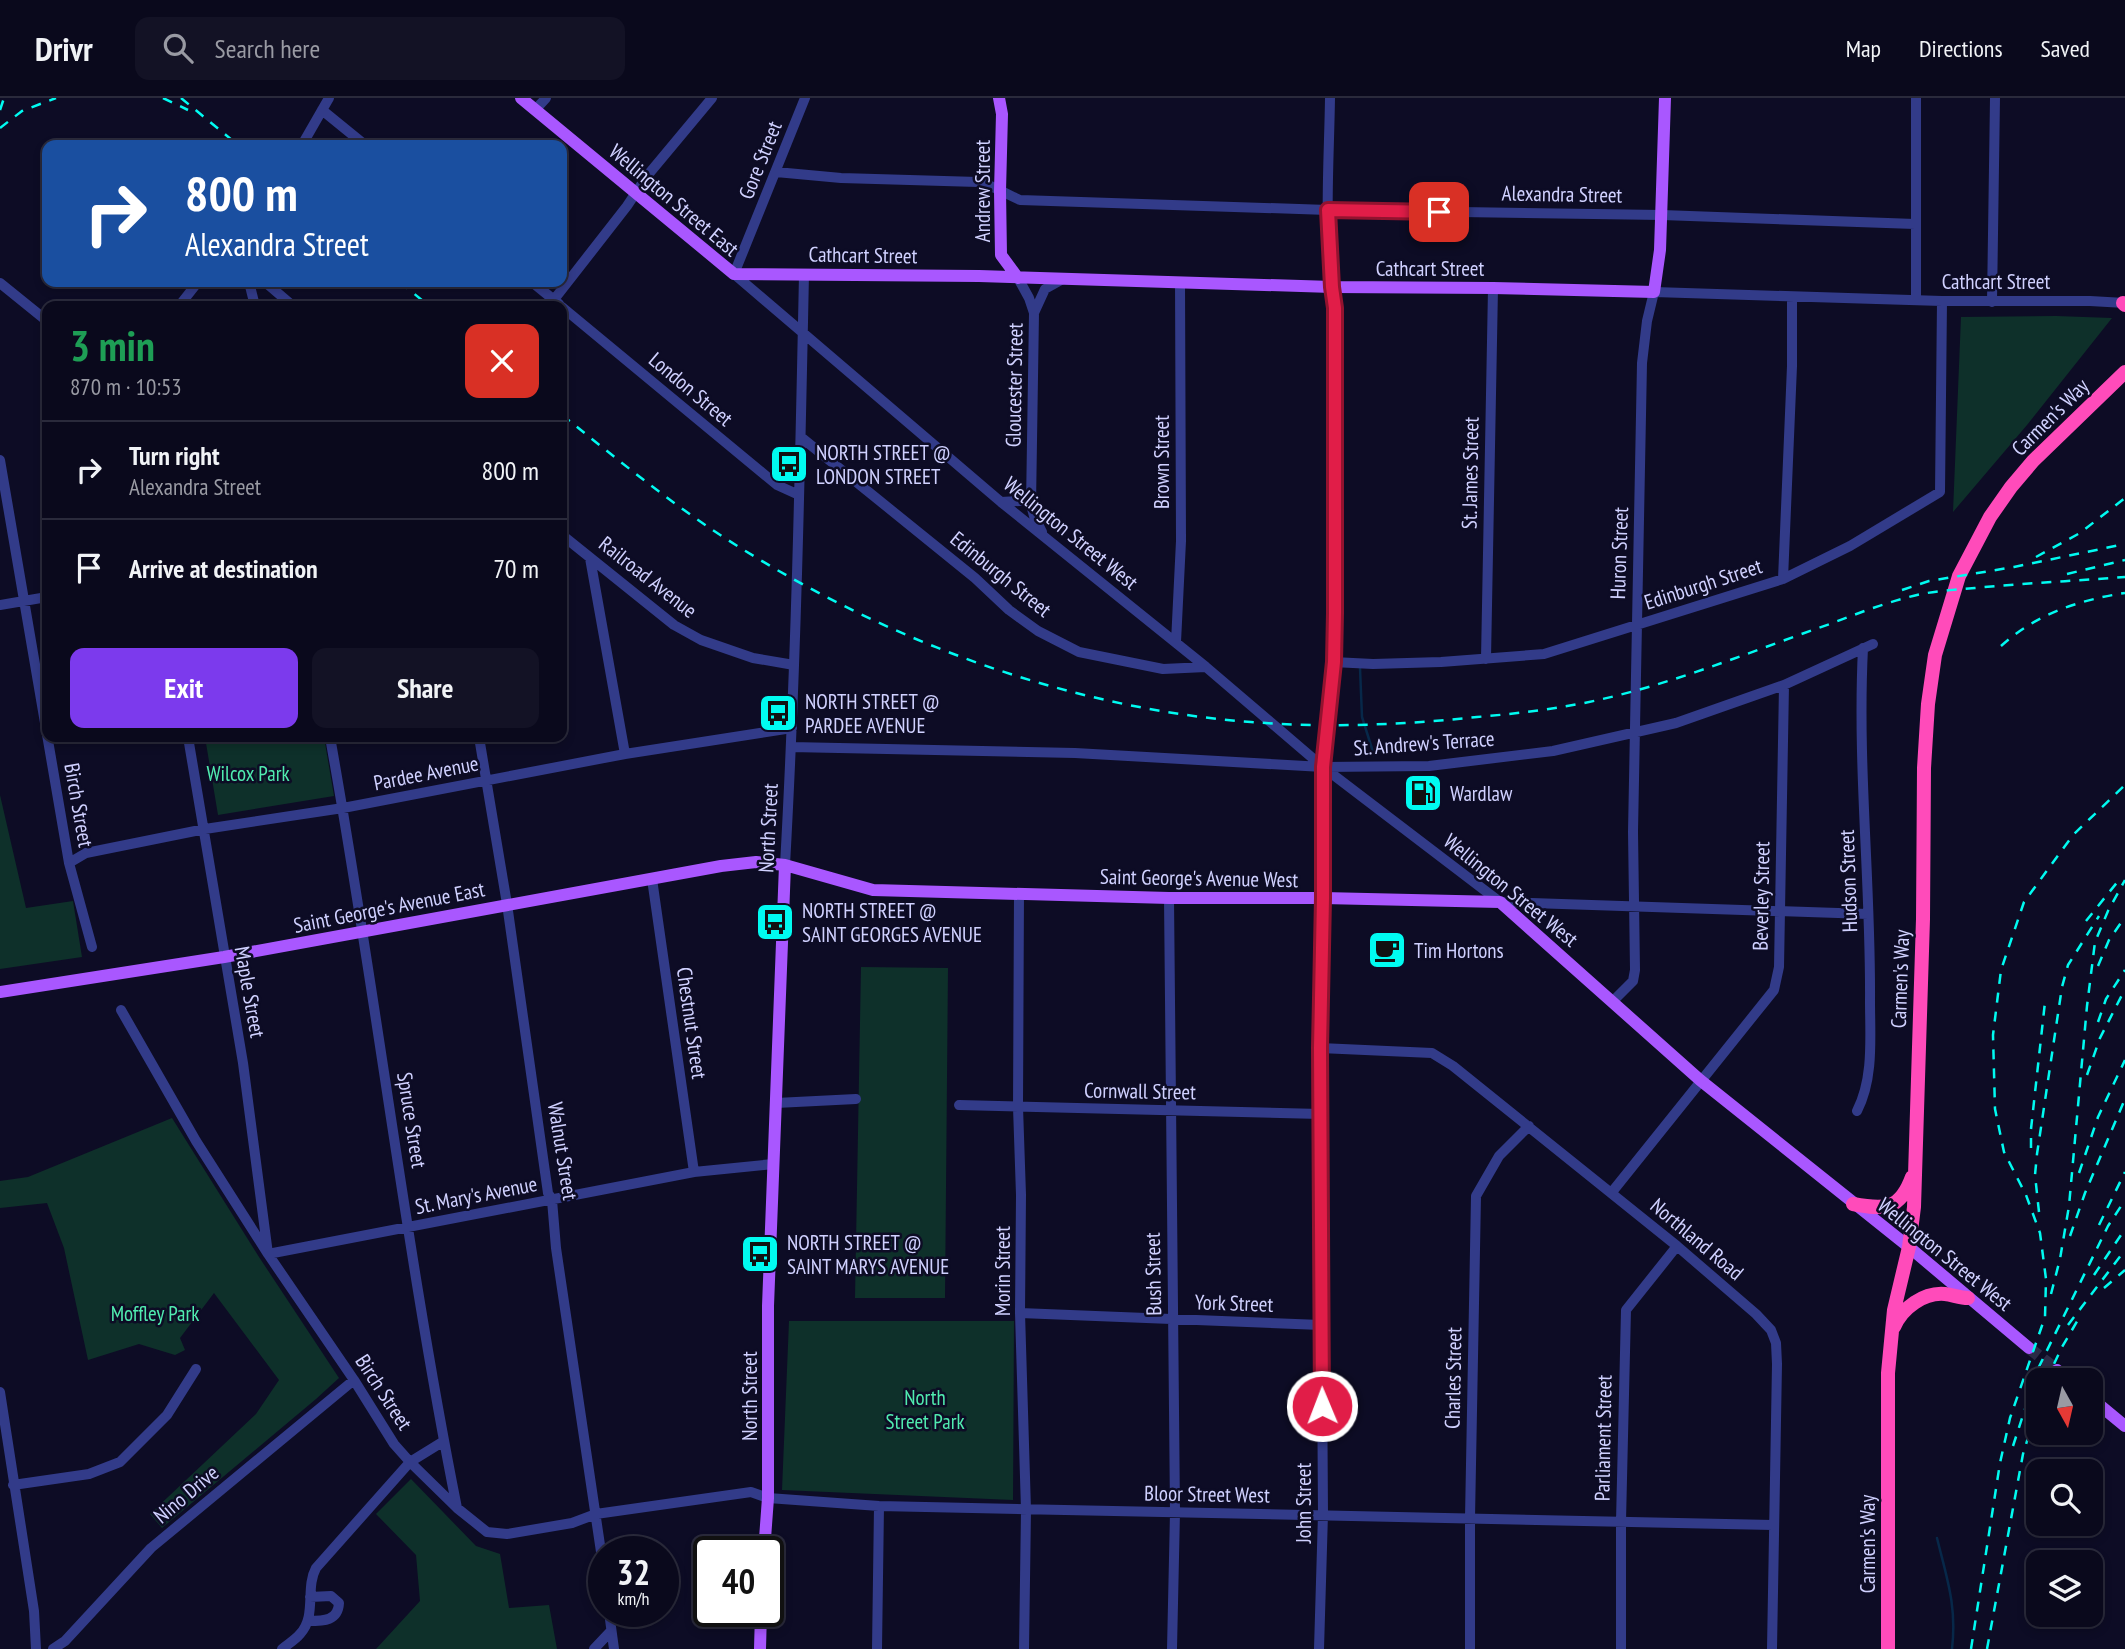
<!DOCTYPE html>
<meta charset="utf-8">
<style>
:root{--surface:#0a091c;--page:#131225;--text:#f1f3f6;--muted:#999aa3;--line:#2a2a3b;--accent:#7c3aed}
body{margin:0;font-family:"PT Sans Narrow",sans-serif;background:var(--page);color:var(--text);height:100vh;display:flex;flex-direction:column;font-size:26px;white-space:nowrap}
*{box-sizing:border-box;margin:0}
p{font-size:23px;color:var(--muted)}
.icon{flex:none;width:38px;height:38px;fill:none;stroke:currentColor;stroke-width:2;stroke-linecap:round;stroke-linejoin:round}
.map{position:relative;flex:1;overflow:hidden}
.sheet{position:absolute;left:42px;top:203px;width:525px;height:441px;display:flex;flex-direction:column;background:var(--surface);border-radius:14px;box-shadow:0 4px 10px #0003,0 0 0 2px var(--line)}
.sheet>*{flex:none}
.top-card{position:absolute;left:42px;top:42px;width:525px;height:147px;border-radius:14px;box-shadow:0 4px 10px #0003,0 0 0 2px var(--line);background:#1a4fa0;color:#fff;overflow:hidden}
.needle{width:46px;rotate:172deg}
.tools{position:absolute;left:2026px;top:1270px;display:grid;gap:14px}
.tools a{display:grid;place-items:center;width:77px;height:77px;border-radius:14px;background:var(--surface);box-shadow:0 4px 10px #0003,0 0 0 2px var(--line);font-size:35px}
.speed{position:absolute;left:588px;top:1438px;display:flex;gap:14px;font-size:35px;font-weight:700;text-align:center}
.speed>*{display:grid;place-content:center;width:91px;height:91px;border-radius:50%;background:var(--surface);box-shadow:0 4px 10px #0003,0 0 0 2px var(--line);line-height:1}
.speed small{font-size:18px;font-weight:400}
.speed .limit{border:4px solid #111;border-radius:10px;background:#fff;color:#111}
.pin{position:absolute;display:grid;place-items:center;width:60px;height:60px;color:#fff;margin:-30px;border-radius:14px;box-shadow:0 4px 10px #0006}
.me{position:absolute;width:77px;margin:-38px;rotate:359deg;stroke-linejoin:round;filter:drop-shadow(0 0 5px #0008)}
.turn{display:flex;align-items:center;gap:24px;height:147px;padding:0 28px;font-size:32px}
.turn .icon{width:91px;height:91px;stroke-width:2.5}
.turn b{display:block;font-size:49px;line-height:60px}
.round{display:grid;place-items:center;flex:none;width:74px;height:74px;border-radius:14px;background:var(--page)}
.summary{display:flex;align-items:center;justify-content:space-between;height:119px;padding:0 28px}
h1{font-size:42px;font-weight:700;line-height:52px;color:#1e9e55}
.cta{display:flex;gap:14px;margin-top:auto;padding:14px 28px}
.cta a{flex:1;height:80px;border-radius:14px;background:var(--accent);color:#fff;font-size:28px;font-weight:700;line-height:80px;text-align:center}
.cta a+a{background:var(--page);color:var(--text)}
ul{padding:0;list-style:none}
li{display:flex;align-items:center;gap:21px;height:98px;padding:0 28px;border-top:2px solid var(--line)}
li div{flex:1}
li b{display:block;font-size:26px}
li em{font-style:normal}
header{display:flex;align-items:center;gap:42px;box-sizing:border-box;height:98px;padding:0 35px;background:var(--surface);border-bottom:2px solid var(--line)}
header strong{font-size:33px}
nav{display:flex;gap:38px;margin-inline-start:auto;font-size:24px}
.search{width:490px;height:63px;background:var(--page);display:flex;align-items:center;gap:18px;box-sizing:border-box;padding:0 24px;border-radius:14px;color:var(--muted);font-size:26px}
.map>svg:first-child{display:block}
.green{fill:#0e302a}
.lines{fill:none;stroke-linecap:round;stroke-linejoin:round}
.stream{stroke:#072849;stroke-width:2.5}
.major-tunnel{stroke:#2a2a46;stroke-width:12;stroke-dasharray:12 6;stroke-linecap:butt}
.minor{stroke:#323b89;stroke-width:10}
.major{stroke:#a957ff;stroke-width:12}
.highway{stroke:#ff4bba;stroke-width:14}
.rail{stroke:#00fbf1;stroke-width:2.5;stroke-dasharray:10 9;stroke-linecap:butt}
.route-casing{stroke:#92132f;stroke-width:18}
.route{stroke:#e11d48;stroke-width:12}
.labels{text-anchor:middle;dominant-baseline:central;stroke-width:5;stroke-linejoin:round;paint-order:stroke}
.street-label{font-size:21px;fill:#d0d1ff;stroke:#0d0c25}
.poi-label{font-size:21px;fill:#d0d1ff;stroke:#0d0c25;text-anchor:start}
.park-label{font-size:21px;fill:#50ebaf;stroke:#0d0c25}
</style>
<header>
<strong>Drivr</strong>
<div class="search"><svg class="icon" aria-label="search" viewBox="0 0 24 24"><circle cx="10" cy="10" r="6"/><path d="M15 15l6 6"/></svg>Search here</div>
<nav><a>Map</a><a>Directions</a><a>Saved</a></nav>
</header>
<div class="map">
<svg width="2125" height="1551" viewBox="0 0 2125 1551">
<rect width="100%" height="100%" fill="#0d0c25"/>
<path class="green" d="M2056,218l56,2 -85,107 -74,87 8,-195z
M205,639h119l10,59 -116,19z
M0,697l26,113 47,-7 9,56 -82,12z
M861,869l87,1 -3,330h-90z
M172,1020l87,139 80,121 -23,21 -154,129 -12,-14 106,-100 23,-34 -65,-87 -34,45 5,12 -10,5 -36,-11 -51,16 -24,-112 -17,-45 -47,5v-27l28,-4z
M789,1223h225l-1,179 -231,-10z
M411,1381l65,67 24,8 9,54 40,-3 8,44h-181l44,-48 -4,-46 -40,-41z"/>
<g class="lines">
<path class="stream" d="M1360,570l2,49 12,38
M1937,1440c10,41 20,68 15,111"/>
<path class="major-tunnel" d="M2029,1250l28,22"/>
<path class="minor" d="M805,0l-71,176 267,228 205,165 117,100 177,135 368,12
M322,12l43,35
M535,12l11,-12
M302,47l27,-47
M776,74l65,6 137,4c15,3 28,12 42,18l308,10 334,5 253,9
M1018,180l11,20 5,15 -3,192 3,11 8,16
M249,184l6,24
M265,184l28,24
M532,184l27,22
M0,185l47,38
M1916,202v-202
M1992,204l3,-204
M179,208l19,-24
M549,208l78,-100 20,-30 65,-78
M562,209l215,178 22,10
M1034,215l11,-24 18,-10
M802,340l173,140 34,32 29,21 41,21 84,17 43,-2
M0,362l69,403 23,84
M1001,404l19,-1 11,-9
M562,437l112,90 27,15 52,18 41,7
M590,460l35,196
M1783,481l9,-213v-69
M0,507l47,-8
M1176,544l5,-101 -1,-259
M1486,561l7,-371
M1333,564l40,2 68,-2 103,-8 239,-75 67,-33 90,-54 2,-191
M188,639l55,326 25,191 426,-82 79,-8
M330,639c46,256 76,515 127,771
M479,639l28,167 41,289 4,7 4,48 48,324
M791,649l284,6 248,14 106,-1 124,-15 123,-28 108,-38 89,-41
M69,765l17,-10 119,-24 138,-21 282,-54 167,-26
M785,767c11,-197 15,-394 19,-591
M652,781l42,293
M1019,795l-1,214 3,88 -1,118 6,197 -2,139
M1169,800l6,614 -3,137
M1612,904l21,-21 2,-11 -2,-138 9,-469 5,-42 7,-29 288,9h148l35,2
M121,912l75,131 72,113 86,126 40,64 16,18 47,46 30,24 20,2 65,-11 24,-9 155,-22 17,6 111,8 894,19
M1320,950l112,5 21,13 224,180 79,68 15,16 5,13 1,21 -5,285
M776,1005l80,-4
M959,1007l362,9
M1857,1013c17,-33 13,-74 13,-110 1,-118 -13,-235 -7,-353
M1612,1094l162,-202 5,-23 5,-282
M1020,1215l301,12
M0,1294l34,219 2,38
M13,1387l76,-11 31,-12 47,-47 29,-46
M609,1514l5,37
M308,1523c16,0 30,0 31,-18l-8,-7 -21,1
M53,1551l12,-8 86,-93 203,-168
M282,1551c6,-5 13,-9 18,-15 17,-18 5,-46 16,-66l94,-106 34,-21
M594,1551l17,-18
M877,1551l2,-143
M1319,1551l4,-135 -3,-466 3,-150v-131l12,-128v-331c-12,-69 -6,-141 -5,-210
M1470,1551v-131l6,-322 23,-40 30,-30
M1621,1551v-128l5,-211 51,-64"/>
<path class="major" d="M521,0l213,176 245,2 353,11 161,1 161,4 6,-42 5,-152
M999,0l3,16 -2,77 1,64 17,23
M0,894l224,-35 497,-91 35,-4 29,3 88,25 296,8h154l177,4 200,178 209,167 120,101
M2057,1272l13,11
M2091,1300l34,28
M764,1454l4,-54v-192l17,-441
M760,1551l1,-37"/>
<path class="highway" d="M2123,205l2,2
M1853,1106c32,6 47,6 59,-27
M1894,1229c8,-19 30,-35 51,-33 8,1 15,4 23,4
M1888,1551v-276l6,-63 15,-63 5,-40 9,-288 1,-151 4,-64 7,-49 24,-79 31,-59 21,-30 22,-26 92,-89"/>
<path class="rail" d="M163,0l25,12
M181,0l57,47
M0,12l4,-12
M0,30l22,-17 34,-13
M400,184l29,24
M562,317c54,43 108,88 166,125 156,100 338,168 523,182 75,6 151,3 226,-5 36,-3 71,-7 107,-14 85,-17 165,-51 246,-79 26,-10 52,-20 79,-27 21,-6 44,-7 66,-9 50,-5 100,-7 150,-11
M2036,459l44,-24 45,-35
M2067,476l58,-14
M1902,492l27,-9 85,-14 111,-23
M2001,548c35,-32 78,-46 124,-53
M2086,823l33,-41
M2098,868l11,-26 16,-23
M2098,924l8,-23 19,-29
M2087,977l13,-37 25,-49
M2031,1050v-19l14,-127
M2079,1075l19,-56 27,-57
M2039,1114l-4,-37 2,-21 25,-167 6,-22 31,-49
M2099,1127l26,-53
M2070,1138l15,-43 40,-94
M2094,1177l31,-46
M2104,1190l21,-18
M2051,1196l9,-35 9,-53 18,-200 8,-64 13,-31 17,-31
M2068,1227l57,-75
M2046,1283l16,-34 17,-29
M2030,1287l78,-159 17,-26
M2013,1348l13,-40 13,-25
M1971,1551l29,-186 10,-45 35,-101 1,-38 -6,-46 -14,-38 -22,-43 -9,-43 -2,-74 8,-65 23,-68 49,-67 52,-50
M1987,1551l36,-195 16,-52"/>
</g>
<g class="lines">
<defs>
<path id="route" d="M1322,1308l-2,-358 3,-150v-131l11,-105 1,-49v-305l-3,-21 -4,-77 111,2"/>
</defs>
<use href="#route" class="route-casing"/>
<use href="#route" class="route"/>
</g>
<defs>
<symbol id="bus-square" viewBox="-11 -11 22 22"><rect x="-9" y="-9" width="18" height="18" rx="4" fill="#00fbf1" stroke="#0d0c25"/><path d="M-5-6H5V4H4V6H2V4H-2V6H-4V4H-5ZM-3.5-4V0h7V-4ZM-3.5 1.2v1.5H-2V1.2ZM2 1.2v1.5H3.5V1.2Z" fill="#111"/></symbol>
<symbol id="fuel-square" viewBox="-11 -11 22 22"><rect x="-9" y="-9" width="18" height="18" rx="4" fill="#00fbf1" stroke="#0d0c25"/><path d="M-5.5-6h7V0h2V4h1.3V-2.5L3-4.5l.8-.8L6-3V5H2.5V1h-1V6h-7ZM-4.2-4.7v3.2H.2V-4.7Z" fill="#111"/></symbol>
<symbol id="cafe-square" viewBox="-11 -11 22 22"><rect x="-9" y="-9" width="18" height="18" rx="4" fill="#00fbf1" stroke="#0d0c25"/><path d="M-5.5-4.5H6V0H3Q3 3.5 0 3.5H-2.5Q-5.5 3.5-5.5 0ZM3-3.2v2h1.7v-2ZM-6 4.5H4V6H-6Z" fill="#111"/></symbol>
</defs>
<g fill-rule="evenodd">
<use href="#bus-square" x="767" y="344" width="44" height="44"/>
<use href="#bus-square" x="756" y="593" width="44" height="44"/>
<use href="#fuel-square" x="1401" y="673" width="44" height="44"/>
<use href="#bus-square" x="753" y="802" width="44" height="44"/>
<use href="#cafe-square" x="1365" y="830" width="44" height="44"/>
<use href="#bus-square" x="738" y="1134" width="44" height="44"/>
</g>
<g class="labels">
<g class="street-label">
<text transform="translate(760 62) rotate(-68)">Gore Street</text>
<text transform="translate(982 93) rotate(-90)">Andrew Street</text>
<text transform="translate(1562 96) rotate(1)">Alexandra Street</text>
<text transform="translate(674 102) rotate(40)">Wellington Street East</text>
<text transform="translate(863 157) rotate(1)">Cathcart Street</text>
<text x="1430" y="170">Cathcart Street</text>
<text x="1996" y="183">Cathcart Street</text>
<text transform="translate(1014 287) rotate(-89)">Gloucester Street</text>
<text transform="translate(691 291) rotate(40)">London Street</text>
<text transform="translate(2050 319) rotate(-45)">Carmen's Way</text>
<text transform="translate(1161 364) rotate(-90)">Brown Street</text>
<text transform="translate(1470 375) rotate(-89)">St. James Street</text>
<text transform="translate(1071 435) rotate(39)">Wellington Street West</text>
<text transform="translate(1619 455) rotate(-88)">Huron Street</text>
<text transform="translate(1001 476) rotate(39)">Edinburgh Street</text>
<text transform="translate(648 479) rotate(38)">Railroad Avenue</text>
<text transform="translate(1703 486) rotate(-18)">Edinburgh Street</text>
<text transform="translate(1424 645) rotate(-4)">St. Andrew's Terrace</text>
<text transform="translate(426 675) rotate(-11)">Pardee Avenue</text>
<text transform="translate(79 707) rotate(80)">Birch Street</text>
<text transform="translate(768 730) rotate(-87)">North Street</text>
<text transform="translate(1199 780) rotate(1)">Saint George's Avenue West</text>
<text transform="translate(1848 783) rotate(-92)">Hudson Street</text>
<text transform="translate(1511 792) rotate(39)">Wellington Street West</text>
<text transform="translate(1761 798) rotate(-89)">Beverley Street</text>
<text transform="translate(389 809) rotate(-11)">Saint George's Avenue East</text>
<text transform="translate(1900 881) rotate(-88)">Carmen's Way</text>
<text transform="translate(250 894) rotate(80)">Maple Street</text>
<text transform="translate(692 925) rotate(82)">Chestnut Street</text>
<text transform="translate(1140 993) rotate(1)">Cornwall Street</text>
<text transform="translate(412 1022) rotate(81)">Spruce Street</text>
<text transform="translate(563 1053) rotate(81)">Walnut Street</text>
<text transform="translate(476 1097) rotate(-11)">St. Mary's Avenue</text>
<text transform="translate(1697 1141) rotate(40)">Northland Road</text>
<text transform="translate(1945 1156) rotate(39)">Wellington Street West</text>
<text transform="translate(1002 1173) rotate(-90)">Morin Street</text>
<text transform="translate(1153 1176) rotate(-91)">Bush Street</text>
<text transform="translate(1234 1205) rotate(2)">York Street</text>
<text transform="translate(1453 1280) rotate(-89)">Charles Street</text>
<text transform="translate(384 1294) rotate(57)">Birch Street</text>
<text transform="translate(749 1298) rotate(-90)">North Street</text>
<text transform="translate(1603 1340) rotate(-89)">Parliament Street</text>
<text transform="translate(186 1396) rotate(-40)">Nino Drive</text>
<text transform="translate(1207 1396) rotate(1)">Bloor Street West</text>
<text transform="translate(1303 1405) rotate(-90)">John Street</text>
<text transform="translate(1867 1446) rotate(-90)">Carmen's Way</text>
</g>
<g class="poi-label">
<text x="816" y="354">NORTH STREET @<tspan x="816" dy="24">LONDON STREET</tspan></text>
<text x="805" y="603">NORTH STREET @<tspan x="805" dy="24">PARDEE AVENUE</tspan></text>
<text x="1450" y="695">Wardlaw</text>
<text x="802" y="812">NORTH STREET @<tspan x="802" dy="24">SAINT GEORGES AVENUE</tspan></text>
<text x="1414" y="852">Tim Hortons</text>
<text x="787" y="1144">NORTH STREET @<tspan x="787" dy="24">SAINT MARYS AVENUE</tspan></text>
</g>
<g class="park-label">
<text x="248" y="675">Wilcox Park</text>
<text x="155" y="1215">Moffley Park</text>
<text x="925" y="1299">North<tspan x="925" dy="24">Street Park</tspan></text>
</g>
</g>
</svg>
<div class="tools">
<a><svg class="needle" viewBox="-14 -14 28 28"><path d="M0-13l5 13h-10z" fill="#e53935"/><path d="M0 13l5-13h-10z" fill="#999aa3"/></svg></a>
<a><svg class="icon" aria-label="search" viewBox="0 0 24 24"><circle cx="10" cy="10" r="6"/><path d="M15 15l6 6"/></svg></a>
<a><svg class="icon" aria-label="layers" viewBox="0 0 24 24"><path d="M12 4l9 5-9 5-9-5zM3 14l9 5 9-5"/></svg></a>
</div>
<div class="speed"><div>32<small>km/h</small></div><div class="limit">40</div></div>
<div class="pin" style="left:1439px;top:114px;background:#d93025"><svg class="icon" aria-label="arrive" viewBox="0 0 24 24"><path d="M6 21V4h12l-3 4 3 4H6"/></svg></div>
<svg class="me" style="left:1322px;top:1308px" viewBox="-20 -20 40 40"><circle r="17" fill="#e11d48" stroke="#fff" stroke-width="3"/><path d="M0-11L8 9 0 5-8 9z" fill="#fff"/></svg>
<div class="top-card">
<div class="turn"><svg class="icon" aria-label="right" viewBox="0 0 24 24"><path d="M7 20v-9h11M14 6l5 5-5 5"/></svg><div><b>800 m</b>Alexandra Street</div></div>
</div>
<section class="sheet">
<div class="summary"><div><h1>3 min</h1><p>870 m · 10:53</p></div><a class="round" style="background:#d93025;color:#fff"><svg class="icon" aria-label="close" viewBox="0 0 24 24"><path d="M6 6l12 12M18 6L6 18"/></svg></a></div>
<ul>
<li><svg class="icon" aria-label="right" viewBox="0 0 24 24"><path d="M7 20v-9h11M14 6l5 5-5 5"/></svg><div><b>Turn right</b><p>Alexandra Street</p></div><em>800 m</em></li>
<li><svg class="icon" aria-label="arrive" viewBox="0 0 24 24"><path d="M6 21V4h12l-3 4 3 4H6"/></svg><div><b>Arrive at destination</b></div><em>70 m</em></li>
</ul>
<div class="cta"><a>Exit</a><a>Share</a></div>
</section>
</div>
